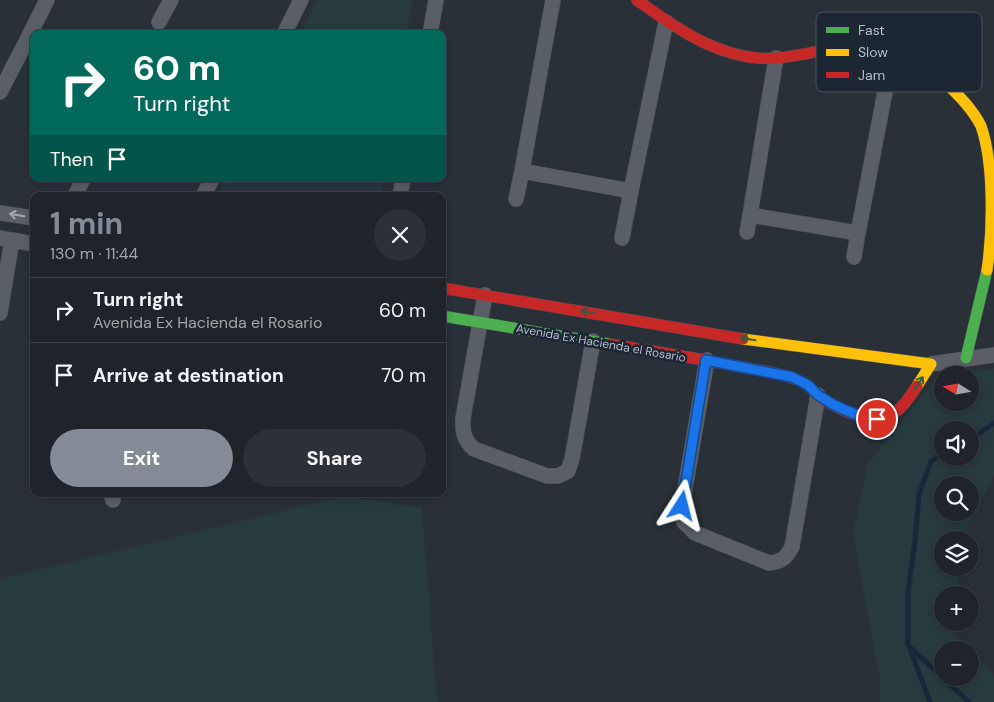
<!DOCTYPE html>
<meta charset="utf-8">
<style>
:root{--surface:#20242a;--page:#2d3036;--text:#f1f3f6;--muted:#a2a4a8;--line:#3d4147;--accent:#848b96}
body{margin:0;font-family:"DM Sans",sans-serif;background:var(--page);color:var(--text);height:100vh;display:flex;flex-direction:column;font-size:19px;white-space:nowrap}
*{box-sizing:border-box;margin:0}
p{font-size:16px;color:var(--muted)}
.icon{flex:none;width:28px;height:28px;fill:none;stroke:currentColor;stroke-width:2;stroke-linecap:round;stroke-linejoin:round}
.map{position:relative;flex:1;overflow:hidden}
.details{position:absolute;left:30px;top:192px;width:416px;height:305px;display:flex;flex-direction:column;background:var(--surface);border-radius:10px;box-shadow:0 2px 8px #0003,0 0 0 1px var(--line)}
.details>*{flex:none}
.guide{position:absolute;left:30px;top:30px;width:416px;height:152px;border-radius:10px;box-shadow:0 2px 8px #0003,0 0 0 1px var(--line);background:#00695c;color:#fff;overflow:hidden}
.needle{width:32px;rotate:281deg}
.fabs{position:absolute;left:934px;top:366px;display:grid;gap:10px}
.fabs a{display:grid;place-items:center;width:45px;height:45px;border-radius:50%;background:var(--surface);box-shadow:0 2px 8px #0003,0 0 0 1px var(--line);font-size:25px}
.pin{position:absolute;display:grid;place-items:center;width:42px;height:42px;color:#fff;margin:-21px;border:2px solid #fff;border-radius:50%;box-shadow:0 1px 5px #0007}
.me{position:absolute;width:55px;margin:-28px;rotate:9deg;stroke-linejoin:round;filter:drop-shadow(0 0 4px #0008)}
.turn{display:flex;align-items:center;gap:18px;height:105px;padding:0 20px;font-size:22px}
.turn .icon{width:65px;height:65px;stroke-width:2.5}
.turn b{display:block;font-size:35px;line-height:42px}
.then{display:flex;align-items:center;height:48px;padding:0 20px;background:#0003;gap:10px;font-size:19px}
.round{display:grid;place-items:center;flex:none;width:52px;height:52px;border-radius:26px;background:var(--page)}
.summary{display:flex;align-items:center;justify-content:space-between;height:85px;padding:0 20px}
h1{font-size:30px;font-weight:700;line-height:38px;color:var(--accent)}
.primary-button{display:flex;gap:10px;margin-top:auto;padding:10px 20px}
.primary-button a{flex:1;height:58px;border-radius:30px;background:var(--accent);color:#fff;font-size:20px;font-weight:700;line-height:58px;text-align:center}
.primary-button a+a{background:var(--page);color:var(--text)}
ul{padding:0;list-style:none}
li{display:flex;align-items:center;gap:15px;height:65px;padding:0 20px;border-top:1px solid var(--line)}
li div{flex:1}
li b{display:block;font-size:19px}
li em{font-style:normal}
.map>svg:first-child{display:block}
.green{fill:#273a3e;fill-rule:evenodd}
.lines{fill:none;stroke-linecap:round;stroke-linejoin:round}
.stream{stroke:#19273c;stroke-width:5}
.street-casing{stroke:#484c55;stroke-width:16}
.fast-casing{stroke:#484c55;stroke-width:12}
.slow-casing{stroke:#484c55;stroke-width:12}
.jam-casing{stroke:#484c55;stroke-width:12}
.street{stroke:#5a5e66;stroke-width:15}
.fast{stroke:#4caf50;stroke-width:11}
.slow{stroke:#ffc107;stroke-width:11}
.jam{stroke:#c62828;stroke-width:11}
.oneway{stroke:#a2a9b5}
.oneway2{stroke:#305d3f}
.route-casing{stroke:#114b97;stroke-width:12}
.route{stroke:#1a73e8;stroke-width:9}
.labels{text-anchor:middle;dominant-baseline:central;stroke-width:5;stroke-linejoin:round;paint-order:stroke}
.street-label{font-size:12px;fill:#b4bcc9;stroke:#1d2633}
.key{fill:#1d2633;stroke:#4a5360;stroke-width:1}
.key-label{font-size:14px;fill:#b4bcc9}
</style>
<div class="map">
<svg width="994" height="702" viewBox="0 0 994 702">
<rect width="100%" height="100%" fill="#2a3038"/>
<path class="green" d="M317,0h95l-5,34h-107z
M227,179h156l-2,17h-163z
M994,369v106l-33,65h-19v28h17l-2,27h-15v27l13,1v11l15,16h-28v28h28v-28l24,25v27h-114v-23l-27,-145 14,-69 76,-95zM942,375h28v27h-28zM942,430h28v28h-28zM942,485h28v27h-28z
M345,496l77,12 15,194h-437v-123z"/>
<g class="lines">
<path class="stream" d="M970,440l24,-17
M942,455l-11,6 -12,33 -4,48 -7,50v53l34,32
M909,646l21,56
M943,678l26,24"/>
<defs>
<path id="street" d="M553,0l-31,171 109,20 35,-169
M159,22l12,-22
M284,34l17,-34
M430,34l6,-34
M26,42l21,-42
M776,58l-26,157 108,18 35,-183
M0,92l26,-50 8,4
M75,196l8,-17
M203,196l9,-17
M400,196l3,-17
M516,199l6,-28
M0,213l34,5
M747,232l3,-17
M0,238l34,6
M622,238l9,-47
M854,257l4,-24
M485,295l-22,123c-1,14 1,22 11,31l73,27h11l10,-5 4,-12 21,-118
M0,313l12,-73
M707,360l-25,146 2,16 11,11 74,30c12,-1 17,-5 23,-16l26,-152
M931,364l63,-9
M111,494l2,6"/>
<path id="fast" d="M442,316l167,28
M966,358l21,-88"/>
<path id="slow" d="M862,46c30,0 57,12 79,33 15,13 31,29 40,47 13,37 12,103 6,144
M743,339l188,25 -14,22"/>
<path id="jam" d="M637,0c42,30 87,63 142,58 28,-3 55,-12 83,-12
M442,288l301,51
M609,344c44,7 88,14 132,23 21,4 43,6 63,16 6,3 9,8 14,12 13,11 43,25 60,24 19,-2 29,-18 39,-33"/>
</defs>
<use href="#street" class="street-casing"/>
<use href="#fast" class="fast-casing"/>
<use href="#slow" class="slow-casing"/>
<use href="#jam" class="jam-casing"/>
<use href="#street" class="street"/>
<use href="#fast" class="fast"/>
<use href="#slow" class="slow"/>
<use href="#jam" class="jam"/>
</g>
<defs><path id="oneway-shaft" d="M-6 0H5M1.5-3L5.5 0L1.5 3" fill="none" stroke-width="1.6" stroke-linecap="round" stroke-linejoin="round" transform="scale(1.25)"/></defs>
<use class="oneway" href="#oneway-shaft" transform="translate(17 215) rotate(-171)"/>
<g class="oneway2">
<use href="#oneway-shaft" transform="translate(588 312) rotate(-170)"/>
<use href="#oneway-shaft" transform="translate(748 339) rotate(-171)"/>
<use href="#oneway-shaft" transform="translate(919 383) rotate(-58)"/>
</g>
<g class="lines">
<defs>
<path id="route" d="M682,506l24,-146 86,17 16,8 10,10 16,10 30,13 13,1"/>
</defs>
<use href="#route" class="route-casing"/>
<use href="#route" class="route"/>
</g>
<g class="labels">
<g class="street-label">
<text transform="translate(601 343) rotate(10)">Avenida Ex Hacienda el Rosario</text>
</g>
</g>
<rect x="816" y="12" width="166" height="80" rx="8" class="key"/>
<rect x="826" y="27" width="23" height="6" fill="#4caf50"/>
<rect x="826" y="49" width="23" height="7" fill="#ffc107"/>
<rect x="826" y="72" width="23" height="6" fill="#c62828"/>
<g class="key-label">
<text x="858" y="35">Fast</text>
<text x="858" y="57">Slow</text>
<text x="858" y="80">Jam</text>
</g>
</svg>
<div class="fabs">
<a><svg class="needle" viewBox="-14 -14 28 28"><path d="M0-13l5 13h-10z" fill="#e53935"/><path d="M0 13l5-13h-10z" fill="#a2a4a8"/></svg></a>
<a><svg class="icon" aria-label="sound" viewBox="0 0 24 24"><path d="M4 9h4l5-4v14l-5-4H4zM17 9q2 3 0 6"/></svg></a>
<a><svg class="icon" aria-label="search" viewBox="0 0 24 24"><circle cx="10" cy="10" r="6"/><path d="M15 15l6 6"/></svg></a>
<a><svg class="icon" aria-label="layers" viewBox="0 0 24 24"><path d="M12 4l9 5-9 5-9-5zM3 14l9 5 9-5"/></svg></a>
<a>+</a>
<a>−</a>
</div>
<div class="pin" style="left:877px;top:419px;background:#d93025"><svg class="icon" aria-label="arrive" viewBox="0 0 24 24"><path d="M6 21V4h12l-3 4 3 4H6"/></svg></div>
<svg class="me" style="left:682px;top:506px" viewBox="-20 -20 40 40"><path d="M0-17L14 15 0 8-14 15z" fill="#1a73e8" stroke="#fff" stroke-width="4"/></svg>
<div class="guide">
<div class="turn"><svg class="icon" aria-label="right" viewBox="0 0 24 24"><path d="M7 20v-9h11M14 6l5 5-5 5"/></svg><div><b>60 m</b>Turn right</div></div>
<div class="then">Then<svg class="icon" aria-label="arrive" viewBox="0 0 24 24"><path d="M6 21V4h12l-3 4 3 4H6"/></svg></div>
</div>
<section class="details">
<div class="summary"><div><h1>1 min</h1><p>130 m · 11:44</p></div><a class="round"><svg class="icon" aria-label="close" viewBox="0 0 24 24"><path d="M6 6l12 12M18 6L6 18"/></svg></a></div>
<ul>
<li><svg class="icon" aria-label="right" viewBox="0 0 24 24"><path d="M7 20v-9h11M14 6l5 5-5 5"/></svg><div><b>Turn right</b><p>Avenida Ex Hacienda el Rosario</p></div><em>60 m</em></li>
<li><svg class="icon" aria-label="arrive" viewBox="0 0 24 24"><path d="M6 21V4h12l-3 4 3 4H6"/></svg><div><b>Arrive at destination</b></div><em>70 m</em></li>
</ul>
<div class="primary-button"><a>Exit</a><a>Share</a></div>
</section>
</div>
